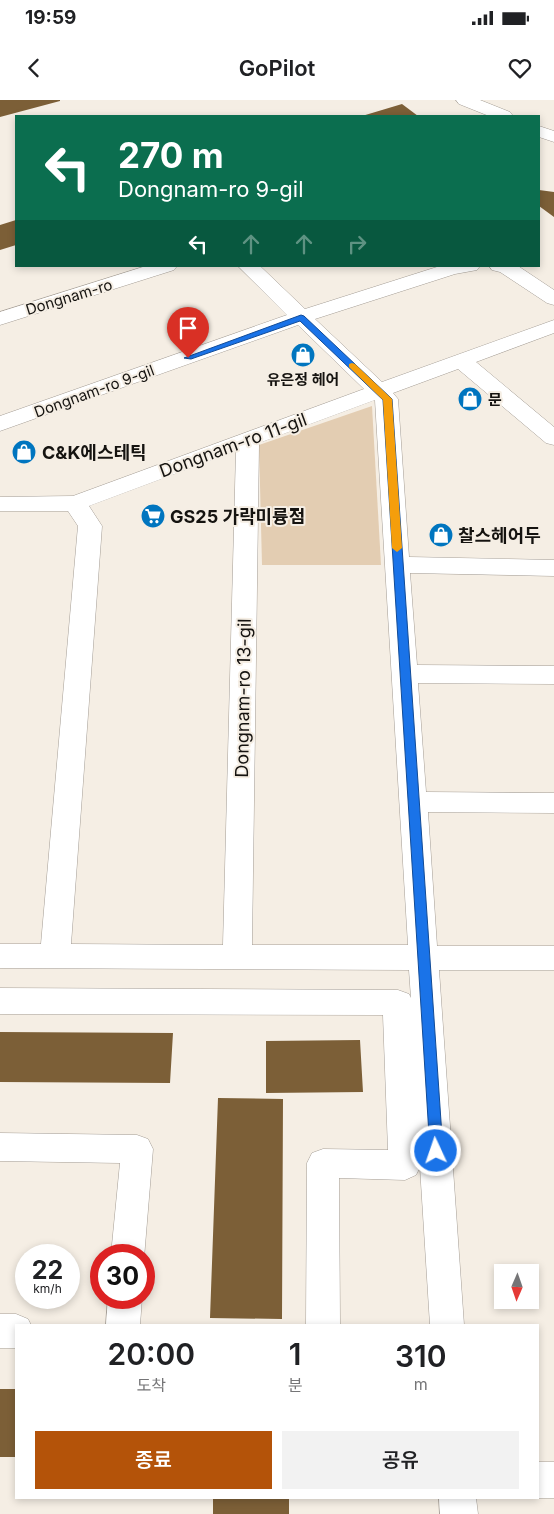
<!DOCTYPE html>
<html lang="ko">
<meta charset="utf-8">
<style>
:root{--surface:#fff;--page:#f2f2f2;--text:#202124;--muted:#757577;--accent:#b45309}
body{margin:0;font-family:Inter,"Noto Sans KR",sans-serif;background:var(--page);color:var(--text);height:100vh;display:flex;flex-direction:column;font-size:19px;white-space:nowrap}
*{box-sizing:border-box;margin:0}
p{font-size:16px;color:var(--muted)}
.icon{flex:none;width:28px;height:28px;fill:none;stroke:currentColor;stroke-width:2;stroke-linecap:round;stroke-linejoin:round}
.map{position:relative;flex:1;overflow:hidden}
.drawer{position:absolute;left:15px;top:1224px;width:524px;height:175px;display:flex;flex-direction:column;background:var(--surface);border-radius:0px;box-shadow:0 2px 8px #0003}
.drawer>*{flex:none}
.banner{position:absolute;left:15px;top:15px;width:525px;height:152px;border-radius:0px;box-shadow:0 2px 8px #0003;background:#0b6e4f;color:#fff;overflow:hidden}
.needle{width:32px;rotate:182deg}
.controls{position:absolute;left:494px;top:1164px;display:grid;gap:10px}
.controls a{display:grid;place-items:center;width:45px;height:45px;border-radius:0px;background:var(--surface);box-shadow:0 2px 8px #0003;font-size:25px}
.speed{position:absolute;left:15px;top:1144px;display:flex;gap:10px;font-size:25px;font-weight:700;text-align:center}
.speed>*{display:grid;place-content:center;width:65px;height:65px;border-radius:50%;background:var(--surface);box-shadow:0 2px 8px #0003;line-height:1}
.speed small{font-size:12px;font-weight:400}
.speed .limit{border:8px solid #d22;background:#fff;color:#111}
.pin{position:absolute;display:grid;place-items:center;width:42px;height:42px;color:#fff;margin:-51px -21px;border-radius:50% 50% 50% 0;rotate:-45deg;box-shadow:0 0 5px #0007}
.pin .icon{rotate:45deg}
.me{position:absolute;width:55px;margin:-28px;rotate:357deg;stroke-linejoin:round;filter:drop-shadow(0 0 4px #0008)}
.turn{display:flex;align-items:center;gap:18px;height:105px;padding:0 20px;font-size:22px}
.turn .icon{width:65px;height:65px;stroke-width:2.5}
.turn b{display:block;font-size:35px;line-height:42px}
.lanes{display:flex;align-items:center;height:48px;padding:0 20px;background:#0003;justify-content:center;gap:25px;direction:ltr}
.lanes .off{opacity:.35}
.eta{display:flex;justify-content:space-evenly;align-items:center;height:85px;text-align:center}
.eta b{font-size:30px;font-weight:600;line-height:35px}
.action{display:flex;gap:10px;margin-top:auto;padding:10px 20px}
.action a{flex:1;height:58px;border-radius:0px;background:var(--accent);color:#fff;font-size:20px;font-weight:600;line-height:58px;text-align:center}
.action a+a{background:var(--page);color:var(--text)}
.status{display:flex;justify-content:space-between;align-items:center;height:35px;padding:0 25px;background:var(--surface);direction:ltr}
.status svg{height:14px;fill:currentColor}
header{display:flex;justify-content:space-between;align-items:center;height:65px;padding:0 20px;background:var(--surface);font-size:22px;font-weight:600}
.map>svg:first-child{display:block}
.green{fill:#e3cdb2}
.building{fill:#7c5f37}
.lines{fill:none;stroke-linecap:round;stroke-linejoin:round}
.minor-casing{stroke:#a49d95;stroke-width:1}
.secondary-casing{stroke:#a49d95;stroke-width:1}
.minor{fill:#fff;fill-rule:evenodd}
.secondary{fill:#fff;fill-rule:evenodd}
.route{fill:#1a73e8;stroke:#114b97}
.slow{fill:#f59e0b}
.labels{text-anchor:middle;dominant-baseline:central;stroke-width:4;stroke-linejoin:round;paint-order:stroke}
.far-street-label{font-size:15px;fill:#151310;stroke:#f5eee4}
.far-poi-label{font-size:15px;font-weight:bold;fill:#151310;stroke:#f5eee4}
.street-label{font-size:18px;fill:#151310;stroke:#f5eee4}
.poi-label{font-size:18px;font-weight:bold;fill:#151310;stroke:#f5eee4;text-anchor:start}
</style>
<div class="status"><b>19:59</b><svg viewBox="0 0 49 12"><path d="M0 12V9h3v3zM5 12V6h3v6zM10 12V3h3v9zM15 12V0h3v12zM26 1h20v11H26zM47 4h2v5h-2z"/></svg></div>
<header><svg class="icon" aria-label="back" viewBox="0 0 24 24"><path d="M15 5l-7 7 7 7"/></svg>GoPilot<svg class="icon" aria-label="heart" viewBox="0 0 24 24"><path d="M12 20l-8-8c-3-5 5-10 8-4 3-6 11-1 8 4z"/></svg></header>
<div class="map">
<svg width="554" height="1414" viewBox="0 0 554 1414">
<rect width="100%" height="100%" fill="#f5eee4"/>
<path class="green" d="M372,306l9,159h-119l-3,-120z"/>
<path class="building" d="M0,0h60v1l-60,16z
M402,4l16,12h-56z
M539,90l15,2v25l-15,-11z
M16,120v25l-16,5v-25z
M0,932l173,1 -3,50 -170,-1z
M360,940l3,52 -97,1v-52z
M218,998l65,1 -1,220 -72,-1z
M0,1289h16v68h-16z
M213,1398h76v16h-76z"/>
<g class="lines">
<defs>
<path id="minor" d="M238,166h22l45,43 135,-43h40l-3,4 -22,4 -140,45 67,63 172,-62v13l-78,29 78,65v18l-8,-2 -88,-74 -65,24 5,6 11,158 145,3v16l-144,-3 7,92 137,1v18l-136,-1 8,109 128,1v20l-126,-1 9,134h117v24h-115l25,355h-34l-10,-158 -4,8 -11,5 -66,-2 1,147h-34l1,-162 5,-10 11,-4 65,1 -5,-135 -383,-1v-26l398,2 11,4 2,4 -2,-28 -409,-2v-24h41l37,-418 -10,-15h-68v-14l73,-1 291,-107 -66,-64 -298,106v-15l287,-101zM375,300l33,545h-156l7,-502zM236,351l-13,494 -152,-1 31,-418 -13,-20z
M489,166h29l36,24v15l-7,-2 -47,-31 -8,-2z
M0,1033l137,2 11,4 5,10 -9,109v-3h-33l9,-92 -120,-2z
M108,1198h34l-2,27h-34z
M0,1214h16l12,5 3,6h-15v23h-16z
M538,1362h16v36h-18h2z
M439,1398h37l2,16h-38z"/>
<path id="secondary" d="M456,0h24l30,12 3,4h-24l-30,-12z
M539,26l15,5v11l-15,-5z
M146,166h31l-3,4 -174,55v-13z"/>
</defs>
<use href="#minor" class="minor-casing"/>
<use href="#secondary" class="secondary-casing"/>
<use href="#minor" class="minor"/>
<use href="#secondary" class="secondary"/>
</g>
<path class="route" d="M301,215l3,1 88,83 51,752 -2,4 -5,2 -4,-2 -2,-4 -47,-751 -83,-79 -109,38 -7,-1z"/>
<path class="slow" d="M352,263l3,1 37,35 10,149 -5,4 -5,-4 -9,-148 -34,-33v-3z"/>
<defs>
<symbol id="shop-disc" viewBox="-11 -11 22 22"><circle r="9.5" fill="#0075bf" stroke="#f5eee4"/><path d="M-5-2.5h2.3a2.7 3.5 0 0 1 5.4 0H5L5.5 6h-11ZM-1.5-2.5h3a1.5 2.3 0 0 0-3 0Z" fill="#fff"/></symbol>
<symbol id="supermarket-disc" viewBox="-11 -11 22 22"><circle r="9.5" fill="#0075bf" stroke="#f5eee4"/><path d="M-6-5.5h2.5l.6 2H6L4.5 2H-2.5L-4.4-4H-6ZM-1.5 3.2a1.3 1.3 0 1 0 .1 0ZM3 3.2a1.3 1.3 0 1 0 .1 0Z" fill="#fff"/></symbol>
</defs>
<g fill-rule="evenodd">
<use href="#shop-disc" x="289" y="241" width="28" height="28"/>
<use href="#shop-disc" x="456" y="285" width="28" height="28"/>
<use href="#shop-disc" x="10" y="338" width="28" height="28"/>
<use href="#supermarket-disc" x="139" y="402" width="28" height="28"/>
<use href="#shop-disc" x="427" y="421" width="28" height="28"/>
</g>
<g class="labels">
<g class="far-street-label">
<text transform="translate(69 197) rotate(-17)">Dongnam-ro</text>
<text transform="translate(94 291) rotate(-20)">Dongnam-ro 9-gil</text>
</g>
<g class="far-poi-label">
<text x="303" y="279">유은정 헤어</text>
<text x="488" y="299" text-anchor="start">문</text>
</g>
<g class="street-label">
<text transform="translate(233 345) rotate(-20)">Dongnam-ro 11-gil</text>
<text transform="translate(243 598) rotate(-89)">Dongnam-ro 13-gil</text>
</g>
<g class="poi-label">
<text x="42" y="352">C&amp;K에스테틱</text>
<text x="170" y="416">GS25 가락미륭점</text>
<text x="458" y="435">찰스헤어두</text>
</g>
</g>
</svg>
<div class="controls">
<a><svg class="needle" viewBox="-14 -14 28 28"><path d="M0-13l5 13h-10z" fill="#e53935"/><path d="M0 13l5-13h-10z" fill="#757577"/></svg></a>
</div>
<div class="speed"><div>22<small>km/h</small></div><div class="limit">30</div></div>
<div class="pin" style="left:188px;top:258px;background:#d93025"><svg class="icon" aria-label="arrive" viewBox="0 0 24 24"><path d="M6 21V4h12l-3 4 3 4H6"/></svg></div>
<svg class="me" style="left:436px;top:1051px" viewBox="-20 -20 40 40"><circle r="17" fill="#1a73e8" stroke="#fff" stroke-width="3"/><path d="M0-11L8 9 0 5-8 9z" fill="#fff"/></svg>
<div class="banner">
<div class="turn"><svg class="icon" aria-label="left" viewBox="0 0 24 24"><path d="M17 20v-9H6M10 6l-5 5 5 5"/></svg><div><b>270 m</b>Dongnam-ro 9-gil</div></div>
<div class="lanes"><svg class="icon" aria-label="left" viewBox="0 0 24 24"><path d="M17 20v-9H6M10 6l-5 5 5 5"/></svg><svg class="icon off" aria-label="ahead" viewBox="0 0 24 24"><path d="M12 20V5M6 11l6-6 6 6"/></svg><svg class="icon off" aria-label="ahead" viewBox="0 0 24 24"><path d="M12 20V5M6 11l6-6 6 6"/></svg><svg class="icon off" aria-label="right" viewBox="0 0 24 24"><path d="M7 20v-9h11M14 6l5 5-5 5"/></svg></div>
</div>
<section class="drawer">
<div class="eta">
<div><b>20:00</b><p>도착</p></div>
<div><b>1</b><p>분</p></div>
<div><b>310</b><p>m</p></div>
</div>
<div class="action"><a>종료</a><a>공유</a></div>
</section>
</div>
